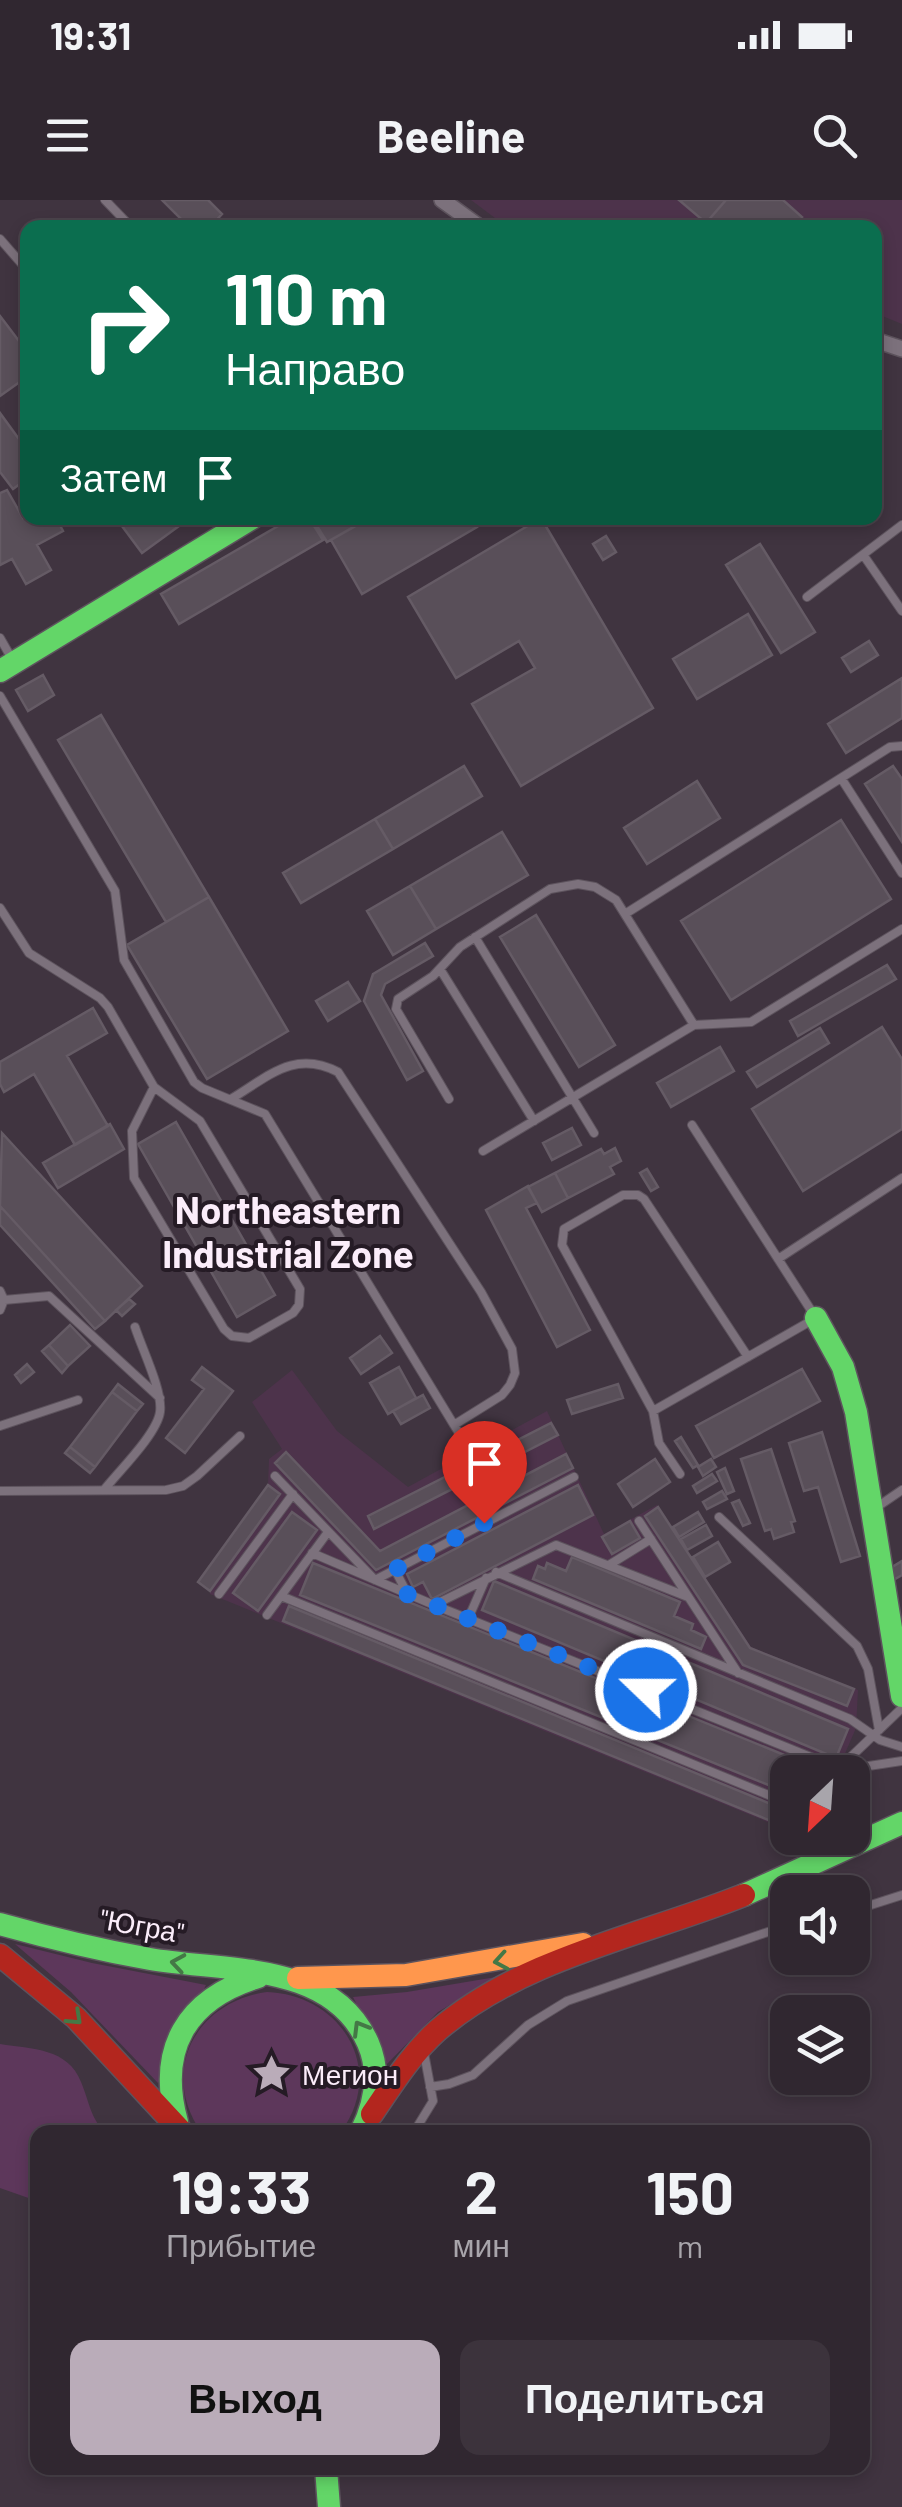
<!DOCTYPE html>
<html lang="ru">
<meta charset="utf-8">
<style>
:root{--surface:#302730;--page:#3c333c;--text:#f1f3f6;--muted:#a8a5ab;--line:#4b444c;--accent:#baacb9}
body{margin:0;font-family:Barlow,sans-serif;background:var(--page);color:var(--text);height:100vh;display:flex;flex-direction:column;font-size:38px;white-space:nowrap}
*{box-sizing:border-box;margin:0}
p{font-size:32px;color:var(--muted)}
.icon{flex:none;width:55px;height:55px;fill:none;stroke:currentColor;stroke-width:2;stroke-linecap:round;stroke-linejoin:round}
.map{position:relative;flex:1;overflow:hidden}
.details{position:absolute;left:30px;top:1925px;width:840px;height:350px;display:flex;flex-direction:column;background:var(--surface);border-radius:20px;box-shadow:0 5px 15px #0003,0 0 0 2px var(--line)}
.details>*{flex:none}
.top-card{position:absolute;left:20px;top:20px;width:862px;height:305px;border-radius:20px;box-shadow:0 5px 15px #0003,0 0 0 2px var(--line);background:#0b6e4f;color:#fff;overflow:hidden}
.needle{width:65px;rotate:205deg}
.tools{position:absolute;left:770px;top:1555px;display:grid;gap:20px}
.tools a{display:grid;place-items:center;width:100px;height:100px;border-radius:20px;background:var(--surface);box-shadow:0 5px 15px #0003,0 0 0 2px var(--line);font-size:50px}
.pin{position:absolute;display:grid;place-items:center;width:85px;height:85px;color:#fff;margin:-102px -42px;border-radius:50% 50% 50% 0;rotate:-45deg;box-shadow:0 0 10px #0007}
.pin .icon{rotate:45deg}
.me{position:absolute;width:110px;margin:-55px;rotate:292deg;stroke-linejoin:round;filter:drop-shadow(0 0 8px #0008)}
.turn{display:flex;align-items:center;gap:35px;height:210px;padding:0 40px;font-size:45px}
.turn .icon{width:130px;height:130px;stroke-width:2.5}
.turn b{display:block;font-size:70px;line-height:85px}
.then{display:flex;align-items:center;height:95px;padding:0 40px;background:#0003;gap:20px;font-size:38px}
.eta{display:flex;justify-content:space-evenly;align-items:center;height:170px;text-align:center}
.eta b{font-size:60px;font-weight:700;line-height:70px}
.button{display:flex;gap:20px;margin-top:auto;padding:20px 40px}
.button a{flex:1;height:115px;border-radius:20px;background:var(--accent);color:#111;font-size:40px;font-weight:700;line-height:115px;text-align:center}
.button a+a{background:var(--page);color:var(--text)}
.status{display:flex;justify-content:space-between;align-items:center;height:70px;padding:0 50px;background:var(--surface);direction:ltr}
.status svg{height:28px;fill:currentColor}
header{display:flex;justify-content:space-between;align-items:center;height:130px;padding:0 40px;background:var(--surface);font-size:45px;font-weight:700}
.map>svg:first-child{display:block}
.built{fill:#4d334b}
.green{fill:#5d375b}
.building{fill:#594f59;stroke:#655b65;stroke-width:2.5}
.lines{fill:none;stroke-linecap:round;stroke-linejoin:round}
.lane-casing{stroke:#5d535d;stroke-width:10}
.street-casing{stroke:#5d535d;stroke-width:18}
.fast-casing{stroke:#5d535d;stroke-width:25}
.slow-casing{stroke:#5d535d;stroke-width:25}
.jam-casing{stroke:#5d535d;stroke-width:25}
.lane{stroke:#7c717c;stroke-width:8}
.street{stroke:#7c717c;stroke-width:15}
.fast{stroke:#63d668;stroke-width:22}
.slow{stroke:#ff974d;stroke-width:22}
.jam{stroke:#b3261e;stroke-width:22}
.oneway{stroke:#447846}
.route{stroke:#1a73e8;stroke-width:18;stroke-dasharray:0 32.4}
.labels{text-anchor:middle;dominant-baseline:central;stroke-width:8;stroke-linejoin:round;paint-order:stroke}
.street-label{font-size:28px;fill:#fbedfa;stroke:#251b25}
.poi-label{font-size:28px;fill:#fbedfa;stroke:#251b25;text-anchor:start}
.district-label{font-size:38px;font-weight:bold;fill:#fbedfa;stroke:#251b25}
</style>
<div class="status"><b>19:31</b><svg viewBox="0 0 49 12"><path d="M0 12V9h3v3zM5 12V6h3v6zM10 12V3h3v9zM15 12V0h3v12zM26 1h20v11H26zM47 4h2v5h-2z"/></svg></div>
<header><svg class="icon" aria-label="menu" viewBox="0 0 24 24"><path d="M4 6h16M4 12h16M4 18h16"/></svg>Beeline<svg class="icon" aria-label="search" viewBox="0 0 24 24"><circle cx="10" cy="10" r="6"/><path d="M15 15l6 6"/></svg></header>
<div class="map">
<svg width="902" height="2307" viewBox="0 0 902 2307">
<rect width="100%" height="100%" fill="#403440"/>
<path class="built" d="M471,0h431v124l-27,-11v-85l-368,-1z
M292,1170l45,61 71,56 139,-76 57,123 53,-29 94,142 107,43 -2,38 -19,44h-49l-1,58 -577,-236v-3l-12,-9 70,-97 1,-26 13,-10 -30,-47z"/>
<path class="green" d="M15,1744l77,19 114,22 -48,98 -87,-91z
M496,1777l-58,35 -51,52 -34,-67 54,-5z
M267,1792c74,3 120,76 74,140h-140c-42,-62 -5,-130 66,-140z
M0,1844c32,5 68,4 81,38 8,19 9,34 23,50h-66l-1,69 -37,-13z"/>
<path class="building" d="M162,0h46l14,14 -13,14h-19z
M679,0h47l-20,23z
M726,0h57l19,17 -3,3 9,8h-97l-5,-5z
M0,116l28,37v23l-28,20z
M0,213l24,33 4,-3v35l-15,11 -13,-17z
M7,290l16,28 5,-3v3h28l7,13 -26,14 14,25 -25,14 -14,-25 -12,6v-72z
M116,318h74l-48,35z
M292,318h17l14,22 -144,84 -18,-30z
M312,318h57l-42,24z
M370,318h102l5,9 -115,67 -31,-54z
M541,318l112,190 -132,78 -49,-82 63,-36 -16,-27 -63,37 -48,-81z
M606,336l10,16 -13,8 -10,-16z
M760,344l55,88 -34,21 -55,-88z
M748,414l24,41 -75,44 -24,-40z
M869,441l9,14 -27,17 -9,-14z
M43,475l11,20 -26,16 -12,-21z
M902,478v40l-56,35 -18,-29z
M101,515l108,182 -43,25 -108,-182z
M464,566l18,30 -89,53 -18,-30z
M893,566l9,13v63l-37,-58z
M697,581l23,37 -73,46 -23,-36z
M375,619l18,30 -92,54 -18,-30z
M841,620l50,79 -160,101 -50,-79z
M502,632l26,43 -92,54 -26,-43z
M410,686l26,43 -43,26 -26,-44z
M209,697l79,134 -81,48 -80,-134z
M536,715l79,130 -36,22 -79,-130z
M425,743l8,13 -48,28 -4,11 42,76 -16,9 -43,-79 9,-27z
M887,765l9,14 -98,57 -8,-15z
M348,782l12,19 -32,20 -12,-20z
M93,808l14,25 -40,23 41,70 -33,19 -41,-71 -30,18 -4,-8v-22z
M882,827l20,32v70l-99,62 -51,-82z
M820,828l9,15 -72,44 -10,-15z
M720,847l14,24 -63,36 -14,-24z
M176,922l99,173 -38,22 -99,-173z
M110,924l14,25 -66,39 -15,-25z
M572,928l9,17 -29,15 -9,-17z
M2,933l140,153 -37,35 -105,-115z
M615,948l6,13 -11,6 4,7 -46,24 -13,-25 46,-24 3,5z
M647,969l11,18 -7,4 -11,-18z
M555,973l13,25 -26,14 -14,-25z
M528,986l9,17 -11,5 64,122 -33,17 -71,-137z
M0,1006l105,115 -10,8 -95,-104z
M129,1099l6,5 -13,12 -6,-6z
M70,1125l20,21 -22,20 -19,-21z
M380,1136l12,17 -31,21 -11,-16z
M49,1145l19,21 -6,7 -20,-22z
M27,1164l7,8 -13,11 -6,-8z
M202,1167l31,24 -48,62 -19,-15 38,-49 -12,-9z
M399,1167l17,31 -28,16 -18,-31z
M802,1169l18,32 -106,57 -18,-32z
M118,1184l25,20 -6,7 -25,-19z
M618,1184l5,14 -51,16 -5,-14z
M112,1192l25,19 -42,56 -25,-20z
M423,1195l7,13 -29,16 -8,-13z
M551,1223l7,12 -184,94 -6,-13z
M822,1232l38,124 -19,6 -23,-75 -14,4 -15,-48z
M681,1237l17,28 -5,3 -18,-27z
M70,1247l25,20 -5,6 -25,-20z
M771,1249l24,72 -4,1 3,10 -20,7 -3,-10 -6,2 -24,-72z
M286,1252l94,99 186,-97 7,14 -197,102 -101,-107z
M655,1259l15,23 -37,25 -15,-23z
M711,1259l5,8 -13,9 -5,-9z
M725,1268l9,23 -7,3 -10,-22z
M712,1274l5,7 -20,12 -4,-7z
M268,1285l12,9 -70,97 -12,-9z
M578,1285l15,30 -161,84 -9,-17 -10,5 -6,-13z
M722,1291l5,8 -20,10 -4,-7z
M739,1300l11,23 -7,3 -11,-23z
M658,1307l92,141 104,41 -7,17 -104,-41 -98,-149z
M292,1312l25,18 -59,81 -25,-18z
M698,1312l6,10 -25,15 -6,-10z
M630,1321l10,17 -28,16 -10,-17z
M706,1325l6,11 -25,14 -6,-11z
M718,1342l12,20 -25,15 -12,-20z
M572,1357l108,45 -6,14 19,8 -2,6 15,7 -5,12 -168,-70 5,-13 7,3 2,-6 19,8z
M902,1361v14l-7,4 -6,-10z
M313,1363l508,207 -1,2h-32v21l-488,-198z
M494,1381l354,148 -12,29 -354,-148z
M289,1406l499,205v17l-505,-207z"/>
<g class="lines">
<defs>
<path id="lane" d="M105,0l27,28
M0,39l28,32
M864,356l38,55
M807,397l95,-72
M0,438l12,21
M0,496l115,195 9,69 70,122 8,6 63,26 203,334
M841,578l49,-31 12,-1
M0,708l29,45 71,45 8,9 46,80 46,34 100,168 -1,16 -6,8 -44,25 -17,-2 -8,-7 -90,-151 -2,-47 22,-44
M625,714l216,-136 61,95
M475,737l119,196
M440,769l94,152
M231,899c37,-22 63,-50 107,-27l143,220 31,57 3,24 -5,12 -8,10 -48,30
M449,899l-53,-90 2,-10 35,-23 27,-29 90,-58 28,-5 17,3 21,13 78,125
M483,951l211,-126 57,-3 151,-93
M778,1059l124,-81
M0,1091l4,9 -4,10
M4,1100l45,-4 111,102
M653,1211l163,-93 -124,-193
M0,1226l78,-26
M680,1274l-21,-31 -6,-32 -91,-166 2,-16 59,-34h15l6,4 104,158
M275,1276l100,104 199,-103
M104,1290c14,-18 53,-56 56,-78 3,-21 -18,-63 -25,-85
M0,1291l166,-1 17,-4 14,-10 43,-40
M877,1307l25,-17
M719,1317l138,129 11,23 11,61
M639,1321l99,152
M312,1353l122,52 122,-60 132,52
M609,1365l42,-26
M395,1370l12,23
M496,1372l354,147 30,21 22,7
M219,1394l74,-100
M281,1396l507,207
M434,1405l389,157 39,5 40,-6
M267,1415l61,-83
M468,1419l18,-41
M835,1572l67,-64
M852,1711l50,-16
M430,1887l19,-3 24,-9 55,-50 39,-24 221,-76
M414,1932l19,-31 -9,-48"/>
<path id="street" d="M442,0l39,28
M875,140l27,9"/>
<path id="fast" d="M0,471l252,-153
M816,1118l27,49 13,45 46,284
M744,1695l158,-72
M0,1724c50,14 100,26 150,35 76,13 182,2 218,84 13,30 7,61 -7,89
M177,1922c-20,-73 9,-123 81,-145
M326,2268l3,39"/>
<path id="slow" d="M298,1778l108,-3 177,-31"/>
<path id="jam" d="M0,1755l76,63 106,114
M372,1914c20,-29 39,-60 66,-84 84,-72 206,-95 306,-135"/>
</defs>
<use href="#lane" class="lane-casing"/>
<use href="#street" class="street-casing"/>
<use href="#fast" class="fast-casing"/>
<use href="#slow" class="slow-casing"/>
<use href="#jam" class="jam-casing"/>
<use href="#lane" class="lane"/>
<use href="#street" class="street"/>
<use href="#fast" class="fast"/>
<use href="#slow" class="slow"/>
<use href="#jam" class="jam"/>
</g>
<defs><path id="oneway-chevron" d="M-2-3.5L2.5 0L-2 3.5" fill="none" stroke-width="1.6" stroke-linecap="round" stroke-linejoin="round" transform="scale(2.5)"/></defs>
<g class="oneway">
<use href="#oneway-chevron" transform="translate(501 1761) rotate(170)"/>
<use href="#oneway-chevron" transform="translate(178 1763) rotate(-171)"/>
<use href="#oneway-chevron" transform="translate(75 1818) rotate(43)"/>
<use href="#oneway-chevron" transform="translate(360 1828) rotate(-121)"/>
</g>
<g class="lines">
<path class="route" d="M484,1323l-90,47 13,24 239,96"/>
</g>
<defs>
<symbol id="sight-bare" viewBox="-9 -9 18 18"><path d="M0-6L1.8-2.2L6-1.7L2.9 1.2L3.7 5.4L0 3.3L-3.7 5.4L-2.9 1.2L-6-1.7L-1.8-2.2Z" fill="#baacb9" stroke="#251b25" stroke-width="2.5" paint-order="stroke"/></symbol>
</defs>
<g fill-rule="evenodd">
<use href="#sight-bare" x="244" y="1846" width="55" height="55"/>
</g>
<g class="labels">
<g class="street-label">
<text transform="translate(142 1725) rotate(10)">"Югра"</text>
</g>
<g class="poi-label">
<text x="302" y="1874">Мегион</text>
</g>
<g class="district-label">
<text x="288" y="1009">Northeastern<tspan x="288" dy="44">Industrial Zone</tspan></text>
</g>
</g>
</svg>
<div class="tools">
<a><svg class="needle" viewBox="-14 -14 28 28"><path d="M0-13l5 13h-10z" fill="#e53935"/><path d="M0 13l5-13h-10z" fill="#a8a5ab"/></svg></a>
<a><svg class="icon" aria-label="sound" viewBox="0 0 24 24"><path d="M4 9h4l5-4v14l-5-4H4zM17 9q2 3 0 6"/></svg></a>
<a><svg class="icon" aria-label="layers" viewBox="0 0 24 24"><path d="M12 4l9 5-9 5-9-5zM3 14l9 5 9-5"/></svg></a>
</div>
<div class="pin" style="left:484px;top:1323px;background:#d93025"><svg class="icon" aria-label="arrive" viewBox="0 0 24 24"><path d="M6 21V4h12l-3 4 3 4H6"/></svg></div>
<svg class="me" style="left:646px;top:1490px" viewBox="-20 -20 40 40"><circle r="17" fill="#1a73e8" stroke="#fff" stroke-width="3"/><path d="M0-11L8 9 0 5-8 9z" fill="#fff"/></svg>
<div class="top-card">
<div class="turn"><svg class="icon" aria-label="right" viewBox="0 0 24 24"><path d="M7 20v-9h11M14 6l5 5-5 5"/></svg><div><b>110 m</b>Направо</div></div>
<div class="then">Затем<svg class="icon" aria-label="arrive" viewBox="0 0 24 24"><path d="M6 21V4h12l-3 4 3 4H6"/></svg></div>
</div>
<section class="details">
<div class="eta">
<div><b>19:33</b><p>Прибытие</p></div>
<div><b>2</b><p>мин</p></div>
<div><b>150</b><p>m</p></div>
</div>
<div class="button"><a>Выход</a><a>Поделиться</a></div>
</section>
</div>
